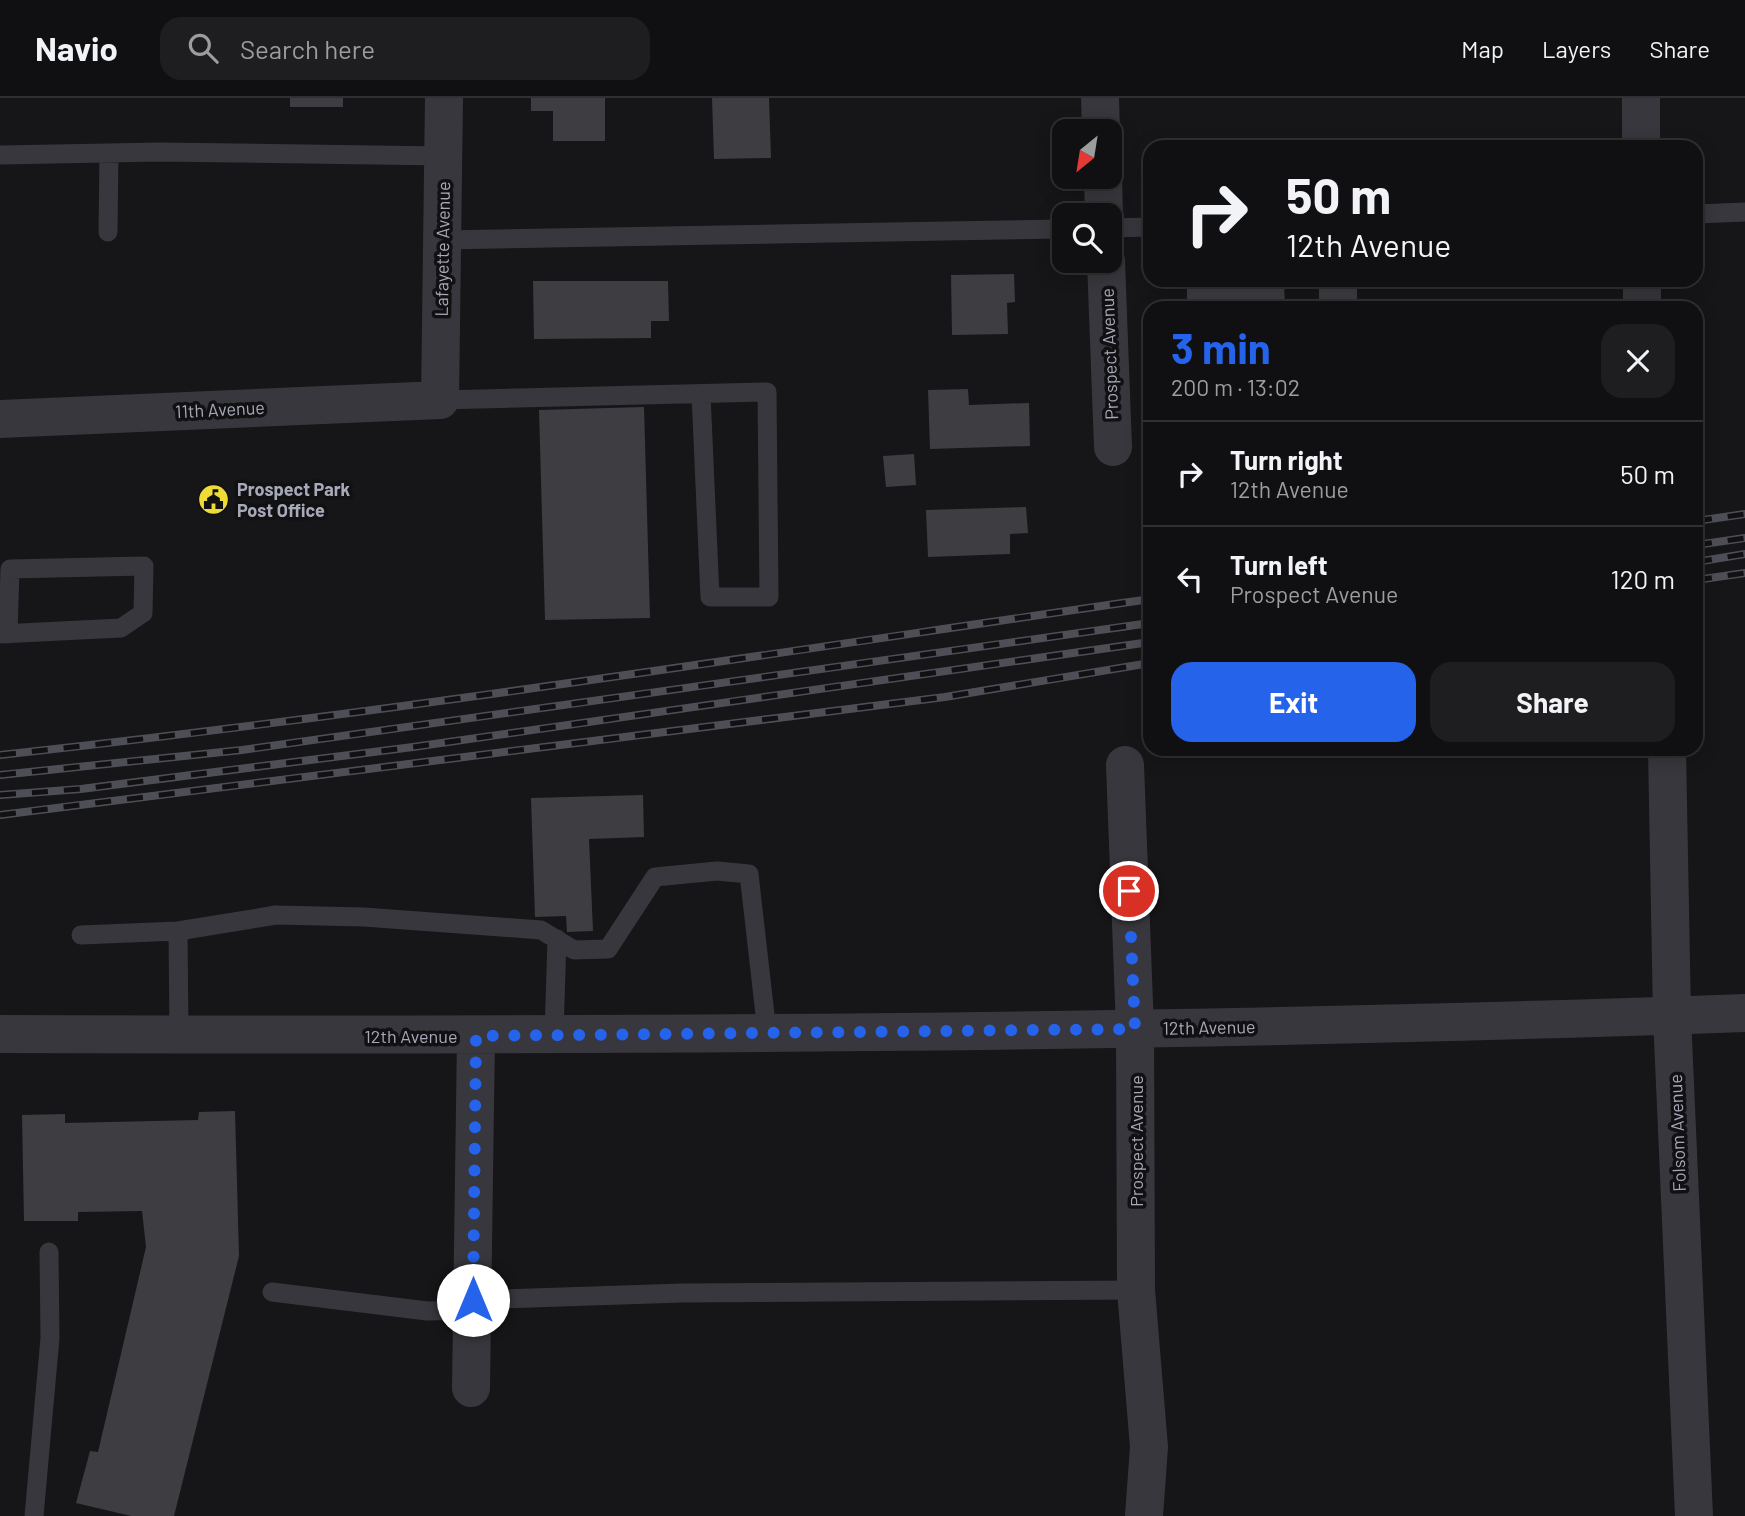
<!DOCTYPE html>
<meta charset="utf-8">
<style>
:root{--surface:#101012;--page:#1e1e20;--text:#f1f3f6;--muted:#9c9d9f;--line:#303032;--accent:#2563eb}
body{margin:0;font-family:Barlow,sans-serif;background:var(--page);color:var(--text);height:100vh;display:flex;flex-direction:column;font-size:26px;white-space:nowrap}
*{box-sizing:border-box;margin:0}
p{font-size:23px;color:var(--muted)}
.icon{flex:none;width:38px;height:38px;fill:none;stroke:currentColor;stroke-width:2;stroke-linecap:round;stroke-linejoin:round}
.map{position:relative;flex:1;overflow:hidden}
.side{position:absolute;left:1143px;top:203px;width:560px;height:455px;display:flex;flex-direction:column;background:var(--surface);border-radius:21px;box-shadow:0 4px 18px #0003,0 0 0 2px var(--line)}
.side>*{flex:none}
.top-card{position:absolute;left:1143px;top:42px;width:560px;height:147px;border-radius:21px;box-shadow:0 4px 18px #0003,0 0 0 2px var(--line);background:#101012;color:var(--text);overflow:hidden}
.needle{width:46px;rotate:210deg}
.buttons{position:absolute;left:1052px;top:21px;display:grid;gap:14px}
.buttons a{display:grid;place-items:center;width:70px;height:70px;border-radius:14px;background:var(--surface);box-shadow:0 4px 18px #0003,0 0 0 2px var(--line);font-size:35px}
.pin{position:absolute;display:grid;place-items:center;width:60px;height:60px;color:#fff;margin:-30px;border:4px solid #fff;border-radius:50%;box-shadow:0 2px 7px #0007}
.me{position:absolute;width:77px;margin:-38px;rotate:0deg;stroke-linejoin:round;filter:drop-shadow(0 0 5px #0008)}
.turn{display:flex;align-items:center;gap:24px;height:147px;padding:0 28px;font-size:32px}
.turn .icon{width:91px;height:91px;stroke-width:2.5}
.turn b{display:block;font-size:49px;line-height:60px}
.round{display:grid;place-items:center;flex:none;width:74px;height:74px;border-radius:21px;background:var(--page)}
.overview{display:flex;align-items:center;justify-content:space-between;height:119px;padding:0 28px}
h1{font-size:42px;font-weight:700;line-height:52px;color:var(--accent)}
.cta{display:flex;gap:14px;margin-top:auto;padding:14px 28px}
.cta a{flex:1;height:80px;border-radius:21px;background:var(--accent);color:#fff;font-size:28px;font-weight:700;line-height:80px;text-align:center}
.cta a+a{background:var(--page);color:var(--text)}
ul{padding:0;list-style:none}
li{display:flex;align-items:center;gap:21px;height:105px;padding:0 28px;border-top:2px solid var(--line)}
li div{flex:1}
li b{display:block;font-size:26px}
li em{font-style:normal}
header{display:flex;align-items:center;gap:42px;box-sizing:border-box;height:98px;padding:0 35px;background:var(--surface);border-bottom:2px solid var(--line)}
header strong{font-size:33px}
nav{display:flex;gap:38px;margin-inline-start:auto;font-size:24px}
.search{width:490px;height:63px;background:var(--page);display:flex;align-items:center;gap:18px;box-sizing:border-box;padding:0 24px;border-radius:21px;color:var(--muted);font-size:26px}
.map>svg:first-child{display:block}
.building{fill:#3e3d42}
.lines{fill:none;stroke-linecap:round;stroke-linejoin:round}
.lane{stroke:#37373d;stroke-width:19}
.street{stroke:#37373d;stroke-width:38}
.rail-casing{stroke:#4e4e56;stroke-width:8}
.rail{stroke:#111113;stroke-width:5;stroke-dasharray:16;stroke-linecap:butt}
.route{stroke:#2563eb;stroke-width:12;stroke-dasharray:0 21.6}
.labels{text-anchor:middle;dominant-baseline:central;stroke-width:7;stroke-linejoin:round;paint-order:stroke}
.street-label{font-size:18px;fill:#a8a9b8;stroke:#111113}
.poi-label{font-size:18px;font-weight:bold;fill:#a8a9b8;stroke:#111113;text-anchor:start}
</style>
<header>
<strong>Navio</strong>
<div class="search"><svg class="icon" aria-label="search" viewBox="0 0 24 24"><circle cx="10" cy="10" r="6"/><path d="M15 15l6 6"/></svg>Search here</div>
<nav><a>Map</a><a>Layers</a><a>Share</a></nav>
</header>
<div class="map">
<svg width="1745" height="1418" viewBox="0 0 1745 1418">
<rect width="100%" height="100%" fill="#161618"/>
<path class="building" d="M290,0h53v9h-53z
M531,0h74v43h-52v-30h-22z
M712,0h57l2,60 -57,1z
M1014,176l1,28 -8,1 1,31 -56,1 -1,-60z
M1187,182h97l1,28h-98z
M1319,182h38v28h-38z
M533,183h135l1,40h-18v17l-117,1z
M968,291l1,16 60,-2 1,43 -100,3 -2,-59z
M644,309l6,211 -105,2 -6,-210z
M914,356l2,31 -30,2 -3,-31z
M1026,409l2,26 -18,1v20l-82,3 -2,-47z
M643,697l1,42 -55,2 4,92 -26,1 -1,-16 -31,1 -4,-119z
M235,1013l4,145 -65,260h-43l-55,-13 14,-52 8,1 48,-205 -4,-36 -64,1v9h-54l-2,-106 43,-1v9l133,-3 1,-8z"/>
<g class="lines">
<path class="lane" d="M0,57l160,-3 283,4
M1696,116l49,-2
M1110,130l40,-1
M108,134l1,-79
M442,142l622,-11
M440,302l327,-8 2,205h-59l-9,-203
M0,536l121,-6 22,-15 1,-47 -134,3 -2,65
M178,833l98,-16 88,2 177,13 33,20 34,-1 47,-72 62,-6 32,3 18,158
M81,837l97,-4 1,103
M554,937l3,-96
M272,1194l155,19 46,-1
M473,1202l210,-7 453,-3
M34,1418l16,-178 -1,-86"/>
<path class="street" d="M1100,0l1,33
M1641,0v49
M1103,79l1,38
M1106,163l7,186
M1642,182v28
M0,321l440,-19 4,-302
M1667,651l5,267 22,500
M1125,667l10,264 1,261 13,157 -5,69
M0,936c582,2 1164,0 1745,-21
M471,1290l5,-352"/>
<defs>
<path id="rail" d="M1696,423l49,-7
M1696,447l49,-7
M1696,464l49,-8
M1696,482l49,-7
M0,657c384,-41 767,-101 1150,-156
M0,677l242,-25 908,-127
M0,697l81,-6 332,-42 737,-105
M0,717l945,-118 205,-34"/>
</defs>
<use href="#rail" class="rail-casing"/>
<use href="#rail" class="rail"/>
</g>
<g class="lines">
<path class="route" d="M473,1202l3,-264 659,-7 -6,-138"/>
</g>
<defs>
<symbol id="civic-disc" viewBox="-11 -11 22 22"><circle r="9.5" fill="#f0db36" stroke="#111113"/><path d="M-.6-6.5H3V-4.5H.6V-3L4-1V1h2V6H-6V1h2V-1L-.6-3ZM-1.2 2.5V6h2.4V2.5Z" fill="#111"/></symbol>
</defs>
<g fill-rule="evenodd">
<use href="#civic-disc" x="196" y="384" width="35" height="35"/>
</g>
<g class="labels">
<g class="street-label">
<text transform="translate(442 151) rotate(-89)">Lafayette Avenue</text>
<text transform="translate(1109 256) rotate(-92)">Prospect Avenue</text>
<text transform="translate(220 311) rotate(-3)">11th Avenue</text>
<text transform="translate(1209 929) rotate(-1)">12th Avenue</text>
<text x="411" y="938">12th Avenue</text>
<text transform="translate(1677 1035) rotate(-92)">Folsom Avenue</text>
<text transform="translate(1136 1043) rotate(-90)">Prospect Avenue</text>
</g>
<g class="poi-label">
<text x="237" y="391">Prospect Park<tspan x="237" dy="21">Post Office</tspan></text>
</g>
</g>
</svg>
<div class="buttons">
<a><svg class="needle" viewBox="-14 -14 28 28"><path d="M0-13l5 13h-10z" fill="#e53935"/><path d="M0 13l5-13h-10z" fill="#9c9d9f"/></svg></a>
<a><svg class="icon" aria-label="search" viewBox="0 0 24 24"><circle cx="10" cy="10" r="6"/><path d="M15 15l6 6"/></svg></a>
</div>
<div class="pin" style="left:1129px;top:793px;background:#d93025"><svg class="icon" aria-label="arrive" viewBox="0 0 24 24"><path d="M6 21V4h12l-3 4 3 4H6"/></svg></div>
<svg class="me" style="left:473px;top:1202px" viewBox="-20 -20 40 40"><circle r="19" fill="#fff"/><path d="M0-13L10 11 0 6-10 11z" fill="#2563eb"/></svg>
<div class="top-card">
<div class="turn"><svg class="icon" aria-label="right" viewBox="0 0 24 24"><path d="M7 20v-9h11M14 6l5 5-5 5"/></svg><div><b>50 m</b>12th Avenue</div></div>
</div>
<section class="side">
<div class="overview"><div><h1>3 min</h1><p>200 m · 13:02</p></div><a class="round"><svg class="icon" aria-label="close" viewBox="0 0 24 24"><path d="M6 6l12 12M18 6L6 18"/></svg></a></div>
<ul>
<li><svg class="icon" aria-label="right" viewBox="0 0 24 24"><path d="M7 20v-9h11M14 6l5 5-5 5"/></svg><div><b>Turn right</b><p>12th Avenue</p></div><em>50 m</em></li>
<li><svg class="icon" aria-label="left" viewBox="0 0 24 24"><path d="M17 20v-9H6M10 6l-5 5 5 5"/></svg><div><b>Turn left</b><p>Prospect Avenue</p></div><em>120 m</em></li>
</ul>
<div class="cta"><a>Exit</a><a>Share</a></div>
</section>
</div>
